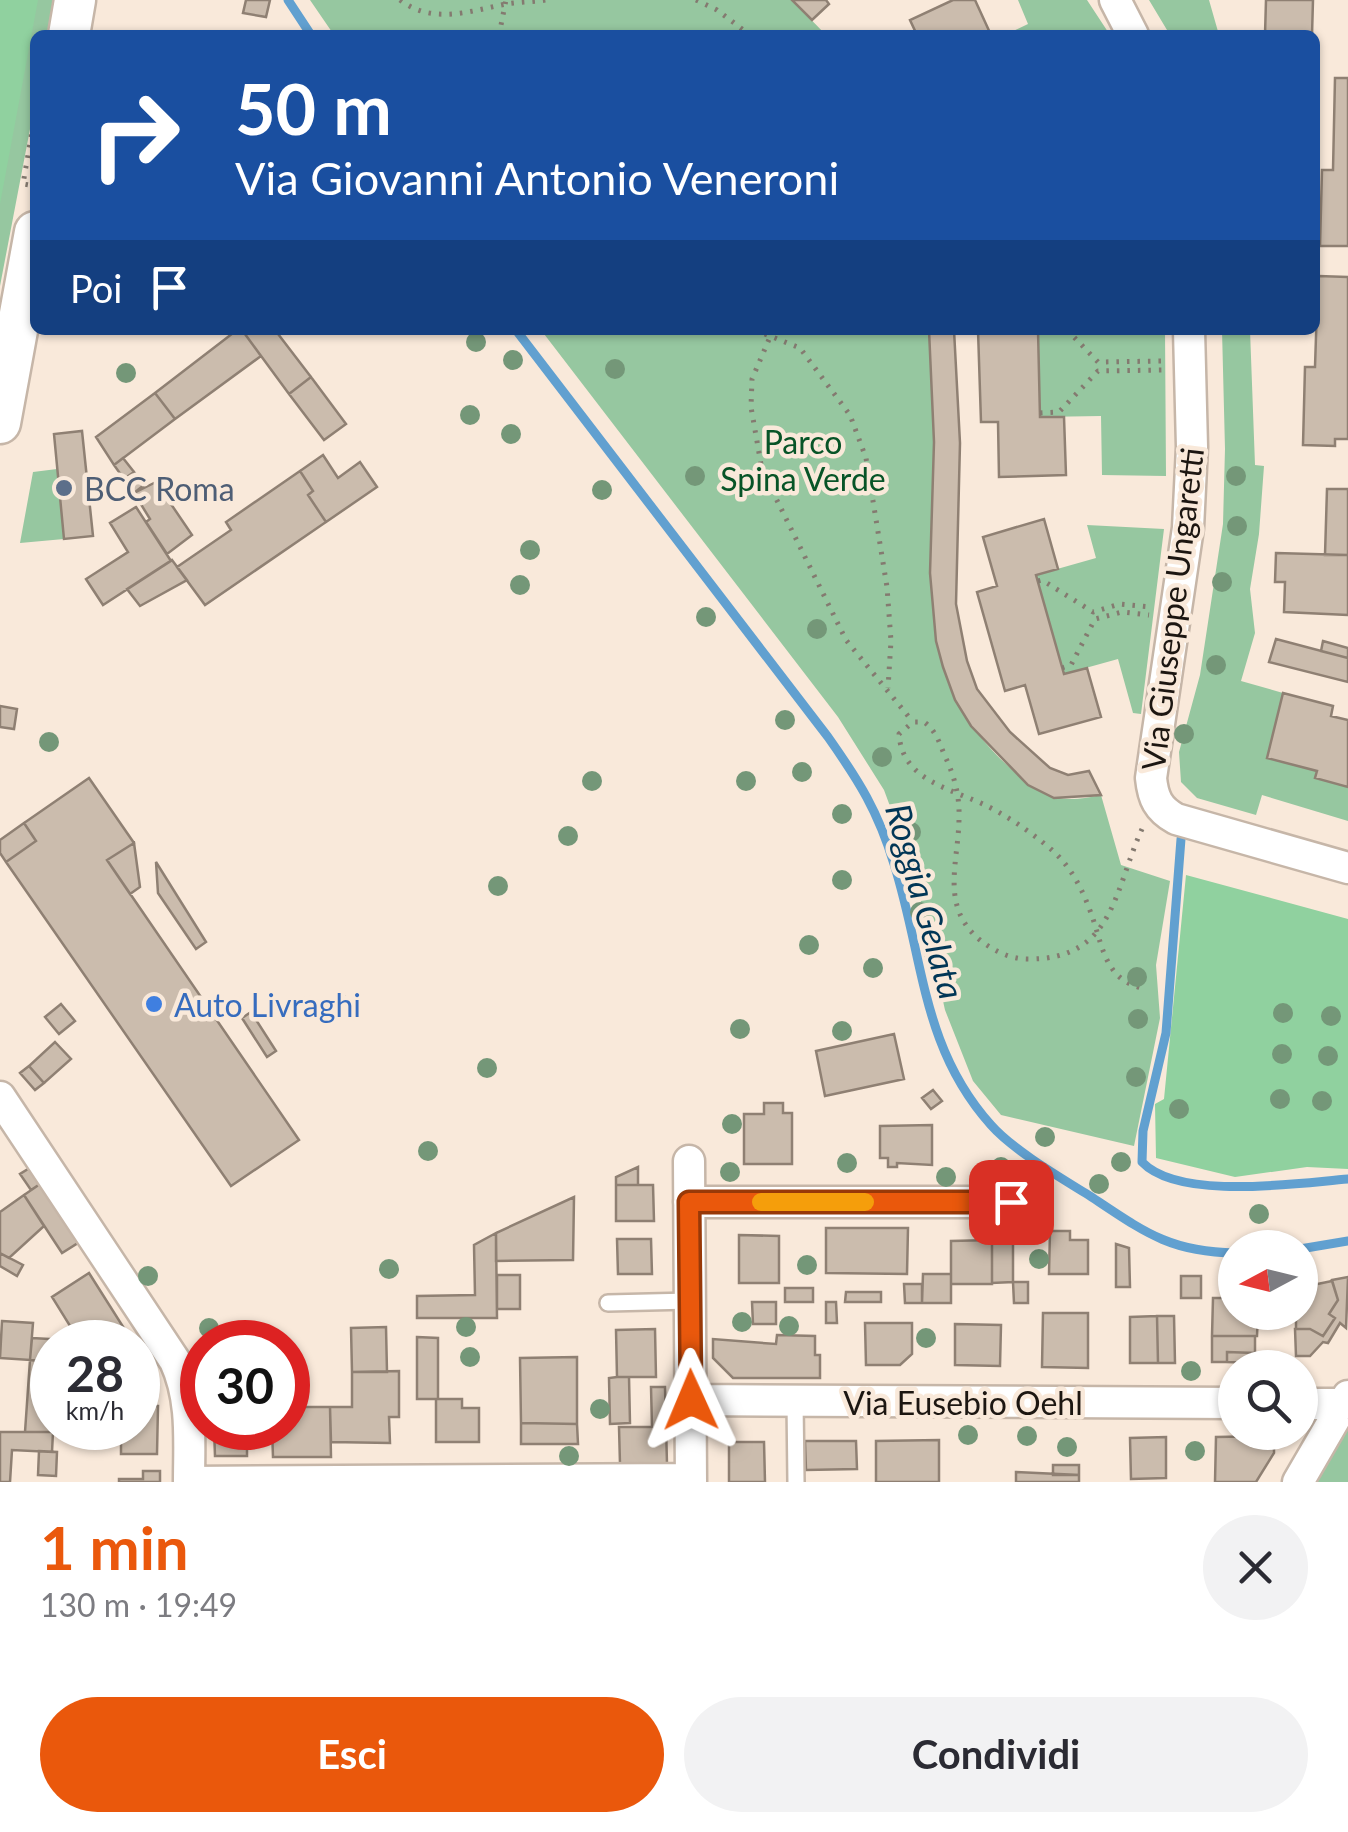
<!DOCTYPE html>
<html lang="it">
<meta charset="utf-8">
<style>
:root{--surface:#fff;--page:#f2f2f3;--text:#2b2b33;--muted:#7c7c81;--accent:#ea580c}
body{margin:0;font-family:Lato,sans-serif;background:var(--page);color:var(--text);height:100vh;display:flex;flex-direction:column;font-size:38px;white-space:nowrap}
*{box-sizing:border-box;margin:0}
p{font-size:32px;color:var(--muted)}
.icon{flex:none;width:55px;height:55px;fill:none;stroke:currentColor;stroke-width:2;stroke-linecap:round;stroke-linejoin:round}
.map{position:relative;height:1482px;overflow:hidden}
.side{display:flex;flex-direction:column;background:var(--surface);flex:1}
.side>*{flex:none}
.top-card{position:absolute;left:30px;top:30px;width:1290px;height:305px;border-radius:15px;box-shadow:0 2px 8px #0004;background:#1a4fa0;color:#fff;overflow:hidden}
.needle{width:65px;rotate:263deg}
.controls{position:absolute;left:1218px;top:1230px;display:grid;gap:20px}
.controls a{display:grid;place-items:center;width:100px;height:100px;border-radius:50%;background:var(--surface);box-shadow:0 2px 8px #0004;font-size:50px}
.speed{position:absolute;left:30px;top:1320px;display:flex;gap:20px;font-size:50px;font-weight:700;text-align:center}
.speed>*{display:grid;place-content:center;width:130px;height:130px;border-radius:50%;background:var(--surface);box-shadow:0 2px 8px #0004;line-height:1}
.speed small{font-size:25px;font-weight:400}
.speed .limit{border:15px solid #d22;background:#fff;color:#111}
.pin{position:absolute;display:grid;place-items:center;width:85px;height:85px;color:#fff;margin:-42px;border-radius:20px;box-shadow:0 5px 15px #0006}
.me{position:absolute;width:110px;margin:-55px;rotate:359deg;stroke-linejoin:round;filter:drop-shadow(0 0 8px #0008)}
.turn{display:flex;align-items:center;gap:35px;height:210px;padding:0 40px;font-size:45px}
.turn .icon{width:130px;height:130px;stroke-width:2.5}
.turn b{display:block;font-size:70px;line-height:85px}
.then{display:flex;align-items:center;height:95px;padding:0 40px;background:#0003;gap:20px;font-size:38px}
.round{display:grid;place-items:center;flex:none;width:105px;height:105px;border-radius:52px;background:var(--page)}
.overview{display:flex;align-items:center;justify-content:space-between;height:170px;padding:0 40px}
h1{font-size:60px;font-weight:700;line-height:75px;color:var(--accent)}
.action{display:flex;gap:20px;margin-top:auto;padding:20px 40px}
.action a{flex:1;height:115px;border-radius:60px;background:var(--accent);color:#fff;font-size:40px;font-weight:700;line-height:115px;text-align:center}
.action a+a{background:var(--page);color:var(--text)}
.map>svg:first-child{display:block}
.green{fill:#96c7a0}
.forest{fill:#90d19f}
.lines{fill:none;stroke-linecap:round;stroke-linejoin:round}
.stream{stroke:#61a0d0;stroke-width:9}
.building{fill:#cbbcad;stroke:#8f8073;stroke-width:2.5}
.service-casing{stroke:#c6b6a8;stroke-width:20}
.minor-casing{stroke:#c6b6a8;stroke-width:35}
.tertiary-casing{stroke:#c6b6a8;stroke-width:45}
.path{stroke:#847a70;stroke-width:5;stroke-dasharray:2.5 8;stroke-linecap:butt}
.service{stroke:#fff;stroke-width:15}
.minor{stroke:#fff;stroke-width:30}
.tertiary{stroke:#fff;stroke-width:40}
.tree{fill:#749778}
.route-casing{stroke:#983908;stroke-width:25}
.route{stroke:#ea580c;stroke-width:18}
.slow{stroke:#f59e0b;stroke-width:18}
.service-dot{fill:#5c6f8a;stroke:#f9e9da;stroke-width:4}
.shop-dot{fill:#3f7fe0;stroke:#f9e9da;stroke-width:4}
.labels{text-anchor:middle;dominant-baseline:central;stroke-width:9;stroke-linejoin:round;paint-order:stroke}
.park-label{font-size:32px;fill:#075427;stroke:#f9e9da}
.service-label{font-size:32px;fill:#4e5e75;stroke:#f9e9da;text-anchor:start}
.street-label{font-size:32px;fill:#1c1611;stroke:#f9e9da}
.shop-label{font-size:32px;fill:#366cbe;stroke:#f9e9da;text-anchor:start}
.water-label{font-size:35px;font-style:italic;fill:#013656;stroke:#f9e9da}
</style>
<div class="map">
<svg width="1348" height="1482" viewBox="0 0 1348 1482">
<rect width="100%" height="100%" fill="#f9e9da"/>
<path class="green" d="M0,0h55l-7,35h-13v68l-35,183z
M310,0h482l34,35h-492z
M1018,0h69l23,35h-105l23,-11z
M1149,0h60l10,35h-49z
M541,330h388c2,53 6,107 4,160 -2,110 -14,192 74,275 32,31 49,40 94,30l20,70 49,16 -14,84 4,53 -26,128 -133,-31 -28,-34 -28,-71 -31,-139 -30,-81 -46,-73z
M1038,330h127l1,146 -64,-1 -1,-59 -61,1z
M1222,330h28l5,135 9,1 -5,68 -9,55 5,44 -14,48 42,12 34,78 -2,7 33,9v34l-86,-26 -6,20 -59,-17 -16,-16 -2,-30 21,-77 23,-151 2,-75z
M57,469l7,70 -44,4 13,-71z
M1087,525l77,4 -23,185 -8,-1 -15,-54 -54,15 -28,-99 60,-17z
M1348,1426v56h-31z"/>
<path class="forest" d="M0,0h38l-38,204z
M1186,875l162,44v250l-41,-2 -72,10 -79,-19 -1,-54 9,-5z"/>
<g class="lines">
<path class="stream" d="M288,0l23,35
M516,330l312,407c31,44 50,74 66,127 30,94 27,183 97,261 22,25 70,53 99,71 53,35 79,56 145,57
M1181,839l-15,194 -23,98 -1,31c37,39 155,21 206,17
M1300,1249l48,-8"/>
</g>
<path class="building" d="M246,0h24l-4,17 -23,-4z
M792,0h34l3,4 -17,16z
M953,0h22l16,35h-74l-7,-15z
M1266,0h47l-1,35h-47z
M1335,78h13v168h-28l2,-76h11z
M1318,276l30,1v162h-13v7l-32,-1 2,-78h10z
M237,330h5l19,26 -86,63 -20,-26z
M242,330h33l36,47 -22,17z
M929,330h25l6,113 -4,161 11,57 10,28 33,43 40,36 18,7 21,-4 12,24 -47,3 -26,-13 -57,-59 -16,-26 -12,-33 -7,-26 -6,-68 4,-131z
M978,330h60l2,87h24l2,58 -67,2 -1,-55h-17z
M311,377l35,47 -22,16 -35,-46z
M155,393l20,26 -61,46 -18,-28z
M82,431l11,105 -29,3 -10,-105z
M323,455l15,23 22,-16 17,25 -51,35 -18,-27 5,-4 -13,-20z
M123,458l11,14 -10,7 -10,-14z
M300,471l13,20 -5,4 18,27 -121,83 -28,-38 54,-37 -5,-8z
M134,472l10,13 -10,8 -10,-14z
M156,482l36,53 -25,19 -21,-32 4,-3 -16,-26z
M1327,489h21v66h-23z
M136,507l35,54 -68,44 -17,-26 42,-27 -18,-29z
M1044,519l14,50 -22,6 28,99 23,-6 14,49 -62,17 -14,-49 -20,6 -28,-99 20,-6 -14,-49z
M1276,553l72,2v60l-64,-3 1,-30h-10z
M172,560l15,20 -47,26 -13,-17z
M1276,639l72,19v24l-79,-20z
M1323,641l25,7v10l-27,-7z
M1283,693l50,13 -2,10 17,4v67l-33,-9 2,-7 -50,-13z
M0,706l17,3 -3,20 -14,-2z
M89,778l45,65 -27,17 192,280 -68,46 -225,-324 30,-21 -12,-18z
M24,823l12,18 -30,21 -6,-9v-13z
M134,843l6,44 -10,7 -23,-34z
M156,862l50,80 -10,7 -38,-56z
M61,1004l14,17 -16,13 -14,-17z
M251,1012l25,39 -9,6 -25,-39z
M894,1034l10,45 -79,17 -9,-45z
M55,1042l16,17 -27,24 -15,-17z
M29,1066l15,17 -9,7 -15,-17z
M933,1090l9,11 -11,8 -9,-11z
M764,1103h19v10h9v51h-48v-50h20z
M932,1125v40l-35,-2v4h-9v-9h-8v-32z
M33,1166l10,16 -12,8 -11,-16z
M638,1167v18h-22v-8z
M43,1182l38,59 -19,12 -38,-58z
M616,1185h37l1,36h-38z
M24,1195l20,31 -35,32 -9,-5v-41z
M574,1197l-1,63 -77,1v-28z
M826,1228h82l-1,46 -81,-1z
M1050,1231h20v9h18v34h-39z
M496,1233l1,85h-80v-22l58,-1 -1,-50z
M739,1235l40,1v47h-40z
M617,1239h34l1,35h-34z
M992,1240h21v42l-21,1z
M992,1240v44h-41v-43z
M1116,1244l13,4 1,39h-14z
M0,1253l23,12 -6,11 -17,-10z
M89,1273l38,60 -16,9h-31l-28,-45z
M923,1274h28v29h-29z
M497,1275h23v34h-23z
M1181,1276h20v22h-20z
M1348,1277l-2,51 -6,-5 -12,20 -5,-1 -13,14h-14l-1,-27h15l13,7 12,-18 -6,-4 9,-14 -6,-20z
M1332,1281l6,19 -9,14 6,4 -12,18 -13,-7h-14v-17h4v-7h3v-18z
M1013,1282h15v21h-14z
M904,1284h18v19h-17z
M1227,1285h8v27h23l-1,24h-45l1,-38h14z
M785,1288h28v14h-28z
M846,1292h35v10h-36z
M752,1302h24v22h-23z
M826,1302h10l1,21h-11z
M1043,1313h45v55l-46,-1z
M1157,1316l1,47h-28v-46z
M1157,1316h17l1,47h-17z
M2,1321l31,2 -3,37 -30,-2z
M865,1323h47v31l-12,11h-34z
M955,1324l46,1 -1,41 -45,-1z
M386,1327l1,45h-35l-1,-44z
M655,1329l1,48h-39l-1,-47z
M777,1335l38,1v19h5v23h-87l-20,-20v-19l63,5z
M1212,1336h43v17l-28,-1v10h-15z
M417,1337l21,1v61h-21z
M32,1338l34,2v2h-14v20l-22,-2z
M1227,1352l28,1v10l-28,-1z
M577,1357v67l-56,-1 -1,-65z
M30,1360l22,2 1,70h-28z
M399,1371v46h-10l1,26 -59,-1 -1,-35h22v-35z
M617,1377h12l1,46 -20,1 -1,-46z
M651,1387h14l2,77h-47l-1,-37h33z
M436,1399h26v9h17v34h-43z
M138,1406h20l-1,48h-36v-26h17z
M288,1407h42l1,50h-58l-1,-29h16z
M521,1423l56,1 1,20h-57z
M214,1428h33v28h-32z
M0,1432h53l-1,20 -40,-2 -2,32h-10z
M1274,1436v17l-18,29h-41l1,-45z
M1166,1437v41l-35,1 -1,-41z
M939,1440v42h-63v-41z
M805,1441h51l1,28 -51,1z
M729,1442h35l1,40h-36z
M39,1451l18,1 -1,24 -18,-1z
M1053,1465h26v10h-26z
M143,1471h17v11h-41v-3h24z
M1016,1472l63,3v7h-63z"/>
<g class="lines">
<defs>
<path id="service" d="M608,1303l82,-2
M795,1401l1,81"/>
<path id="minor" d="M1115,0l18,35
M1189,330l3,117 -4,81 -37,250c2,20 7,31 25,41l172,49
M0,1097l175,264c18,39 14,80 14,121
M689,1161l2,321
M689,1202h322
M691,1400l544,3
M1300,1404h43
M189,1482l502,-3
M1298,1482l50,-86"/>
<path id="tertiary" d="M69,35l6,-35
M0,423l35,-191"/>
</defs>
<use href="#service" class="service-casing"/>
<use href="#minor" class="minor-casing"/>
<use href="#tertiary" class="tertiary-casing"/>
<path class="path" d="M400,0c33,25 70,11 106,4 13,-2 27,-2 40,-4
M696,0l21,10 33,25
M499,35l7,-35
M35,114l-12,70 12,2
M755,330l45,18 50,67 16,43 21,129 4,54 -3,47
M773,330l-21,49 -1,28 11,63 84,170 67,82
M1067,330l31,32 64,-1
M1040,413l19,-1 39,-41 64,-1
M1038,581l4,-1 51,32 27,-8 31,3
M1062,668l9,-3 24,-46 27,-7 27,3
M1142,829c-28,61 -28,131 -114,130 -18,0 -34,-8 -48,-19 -40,-33 -22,-76 -21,-120 1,-25 -5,-45 -15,-66 -5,-13 -9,-24 -20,-32h-11l-14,12c3,48 55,55 90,73 23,12 43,26 63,43 17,15 29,36 37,58 14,34 13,74 58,81"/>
<use href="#service" class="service"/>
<use href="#minor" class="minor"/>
<use href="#tertiary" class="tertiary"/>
</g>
<g class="tree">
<circle cx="476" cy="342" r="10"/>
<circle cx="513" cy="360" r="10"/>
<circle cx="615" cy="369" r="10"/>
<circle cx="126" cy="373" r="10"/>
<circle cx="470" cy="415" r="10"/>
<circle cx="511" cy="434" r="10"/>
<circle cx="695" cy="476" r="10"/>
<circle cx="1236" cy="476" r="10"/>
<circle cx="602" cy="490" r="10"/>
<circle cx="1237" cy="526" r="10"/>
<circle cx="530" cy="550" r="10"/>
<circle cx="1222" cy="582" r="10"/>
<circle cx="520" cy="585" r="10"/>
<circle cx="706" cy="617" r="10"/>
<circle cx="817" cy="629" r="10"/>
<circle cx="1216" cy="665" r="10"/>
<circle cx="785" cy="720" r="10"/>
<circle cx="1184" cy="734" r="10"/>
<circle cx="49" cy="742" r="10"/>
<circle cx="882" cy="757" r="10"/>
<circle cx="802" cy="772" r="10"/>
<circle cx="592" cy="781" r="10"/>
<circle cx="746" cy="781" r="10"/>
<circle cx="842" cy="814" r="10"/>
<circle cx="911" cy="832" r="10"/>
<circle cx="568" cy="836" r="10"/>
<circle cx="842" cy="880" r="10"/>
<circle cx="498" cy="886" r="10"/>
<circle cx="920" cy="912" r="10"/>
<circle cx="809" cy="945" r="10"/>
<circle cx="934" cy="958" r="10"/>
<circle cx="873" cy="968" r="10"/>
<circle cx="1137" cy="977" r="10"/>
<circle cx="342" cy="1005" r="10"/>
<circle cx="1283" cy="1013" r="10"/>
<circle cx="1331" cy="1016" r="10"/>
<circle cx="1138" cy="1019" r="10"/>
<circle cx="740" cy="1029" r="10"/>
<circle cx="842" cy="1031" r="10"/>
<circle cx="1282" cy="1054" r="10"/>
<circle cx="1328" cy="1056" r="10"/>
<circle cx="487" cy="1068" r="10"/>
<circle cx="1136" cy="1077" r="10"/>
<circle cx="1280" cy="1099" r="10"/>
<circle cx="1322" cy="1101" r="10"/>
<circle cx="1179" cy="1109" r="10"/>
<circle cx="732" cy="1124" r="10"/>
<circle cx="1045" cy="1137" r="10"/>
<circle cx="428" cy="1151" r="10"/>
<circle cx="1121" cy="1162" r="10"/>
<circle cx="847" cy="1163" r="10"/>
<circle cx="1001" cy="1167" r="10"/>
<circle cx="730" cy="1172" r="10"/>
<circle cx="946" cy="1177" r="10"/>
<circle cx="1099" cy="1184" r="10"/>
<circle cx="1259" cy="1214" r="10"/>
<circle cx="1039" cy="1259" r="10"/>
<circle cx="807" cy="1265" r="10"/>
<circle cx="389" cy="1269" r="10"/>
<circle cx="148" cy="1276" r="10"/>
<circle cx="742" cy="1322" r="10"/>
<circle cx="789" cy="1326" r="10"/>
<circle cx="466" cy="1327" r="10"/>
<circle cx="209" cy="1328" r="10"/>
<circle cx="926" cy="1338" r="10"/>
<circle cx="470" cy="1357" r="10"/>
<circle cx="1191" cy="1371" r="10"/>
<circle cx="600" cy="1409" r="10"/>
<circle cx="968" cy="1435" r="10"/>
<circle cx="1027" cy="1436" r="10"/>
<circle cx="1067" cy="1447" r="10"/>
<circle cx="1195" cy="1451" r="10"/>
<circle cx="569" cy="1456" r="10"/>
</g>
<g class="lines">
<defs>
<path id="route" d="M691,1400l-2,-198h322"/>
</defs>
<use href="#route" class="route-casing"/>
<use href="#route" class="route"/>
<path class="slow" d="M761,1202h104"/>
</g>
<circle class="service-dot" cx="64" cy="488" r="10"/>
<circle class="shop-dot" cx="154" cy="1004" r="10"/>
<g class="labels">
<g class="park-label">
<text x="803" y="441">Parco<tspan x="803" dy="37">Spina Verde</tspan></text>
</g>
<g class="service-label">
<text x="84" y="488">BCC Roma</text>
</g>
<g class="street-label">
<text transform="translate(1172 609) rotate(-83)">Via Giuseppe Ungaretti</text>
<text x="963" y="1402">Via Eusebio Oehl</text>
</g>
<g class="shop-label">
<text x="174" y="1004">Auto Livraghi</text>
</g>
<g class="water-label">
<text transform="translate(926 901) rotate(74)">Roggia Gelata</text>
</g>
</g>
</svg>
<div class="controls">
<a><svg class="needle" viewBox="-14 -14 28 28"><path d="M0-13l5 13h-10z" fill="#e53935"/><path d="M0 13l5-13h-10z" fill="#7c7c81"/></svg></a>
<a><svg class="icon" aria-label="search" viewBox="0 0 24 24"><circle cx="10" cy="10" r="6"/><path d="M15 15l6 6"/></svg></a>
</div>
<div class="speed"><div>28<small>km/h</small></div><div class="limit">30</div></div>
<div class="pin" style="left:1011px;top:1202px;background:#d93025"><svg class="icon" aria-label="arrive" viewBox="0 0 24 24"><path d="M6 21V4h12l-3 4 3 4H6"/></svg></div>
<svg class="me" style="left:691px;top:1400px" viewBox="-20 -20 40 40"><path d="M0-17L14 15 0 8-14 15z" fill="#ea580c" stroke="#fff" stroke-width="4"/></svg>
<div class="top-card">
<div class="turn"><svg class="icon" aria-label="right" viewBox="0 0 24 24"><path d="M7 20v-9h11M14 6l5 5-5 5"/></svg><div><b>50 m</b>Via Giovanni Antonio Veneroni</div></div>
<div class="then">Poi<svg class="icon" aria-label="arrive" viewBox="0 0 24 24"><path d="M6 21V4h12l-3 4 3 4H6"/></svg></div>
</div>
</div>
<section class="side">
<div class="overview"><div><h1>1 min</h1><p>130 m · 19:49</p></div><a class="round"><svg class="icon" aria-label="close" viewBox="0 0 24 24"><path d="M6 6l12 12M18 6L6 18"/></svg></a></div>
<div class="action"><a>Esci</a><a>Condividi</a></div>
</section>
